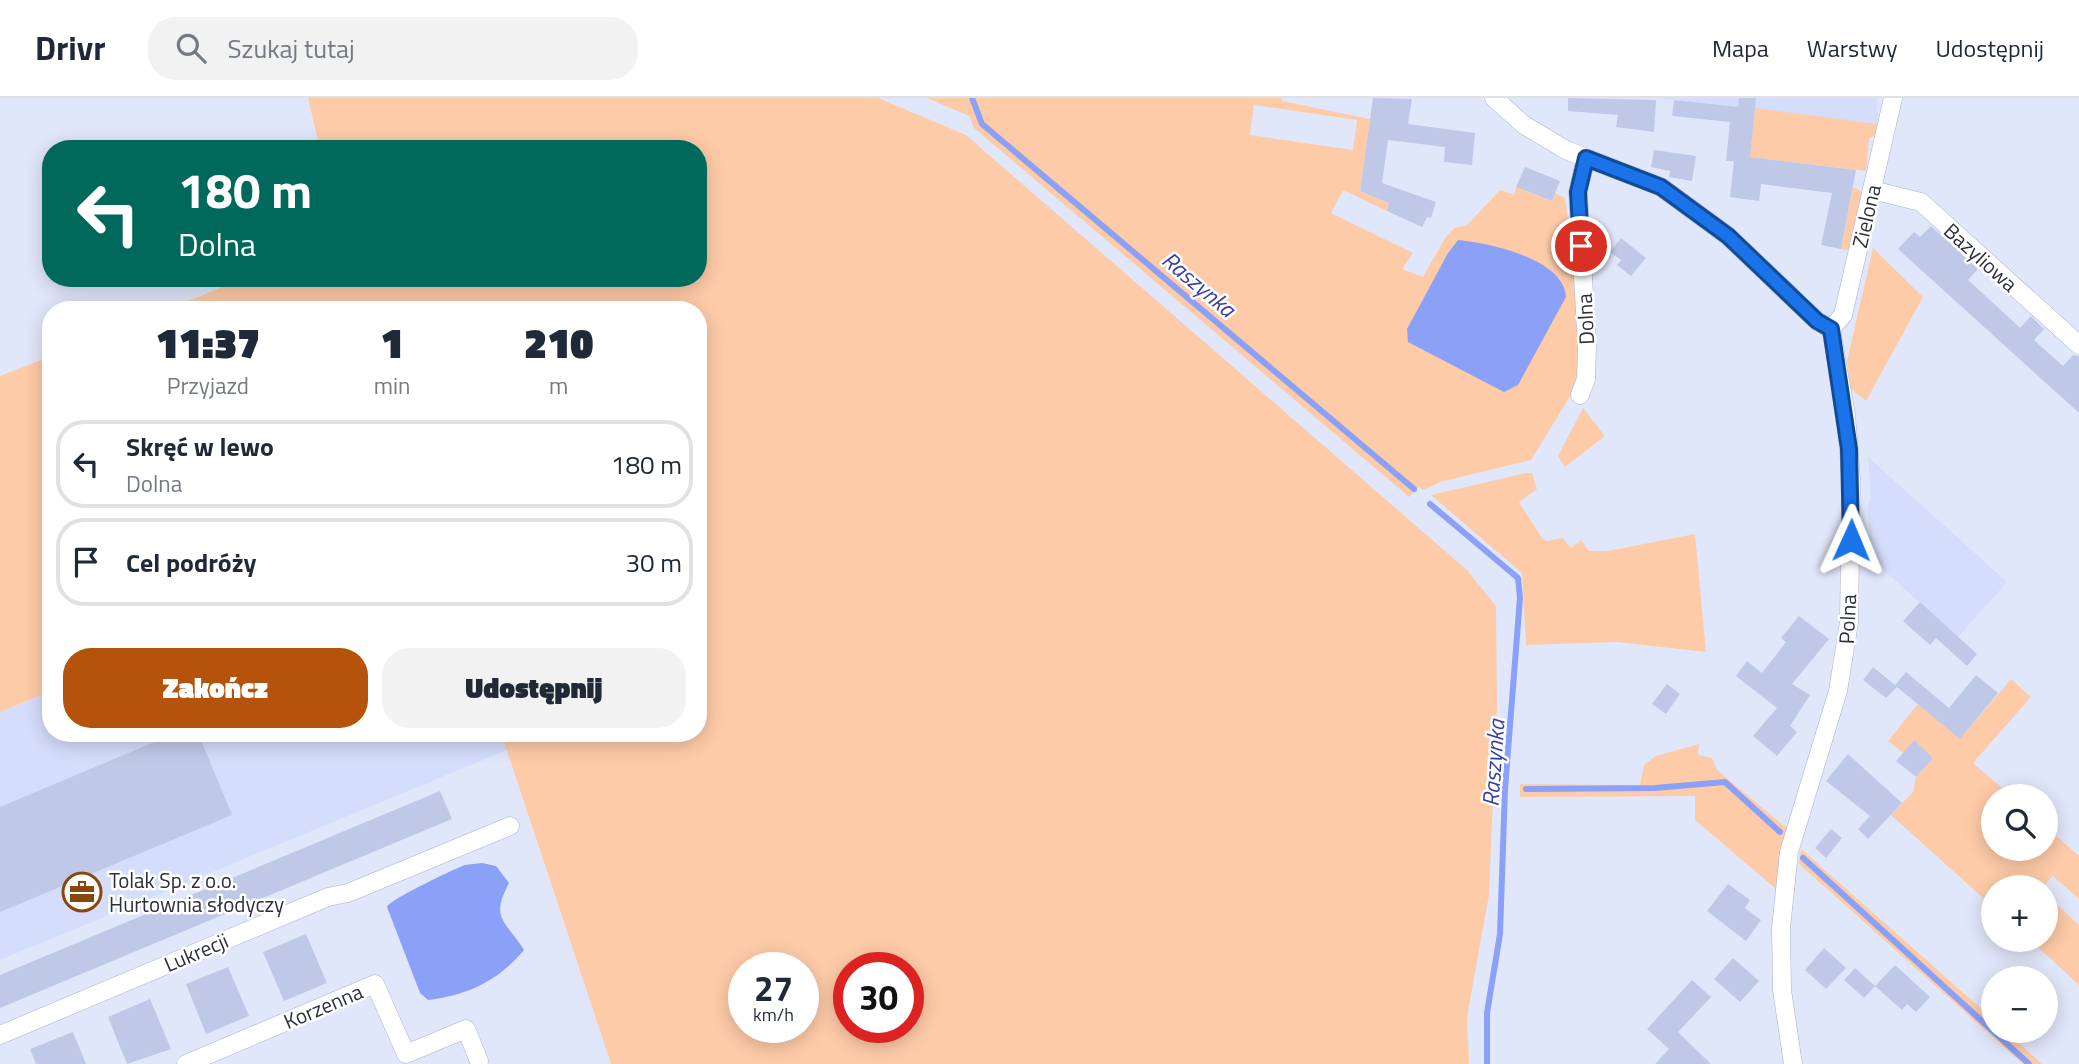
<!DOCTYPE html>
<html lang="pl">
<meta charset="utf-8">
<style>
:root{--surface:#fff;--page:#f2f2f3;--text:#1f2937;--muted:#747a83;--line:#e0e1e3;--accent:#b45309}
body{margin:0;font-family:"Titillium Web",sans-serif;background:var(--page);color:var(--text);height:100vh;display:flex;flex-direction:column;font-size:26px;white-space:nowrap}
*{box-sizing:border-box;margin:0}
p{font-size:23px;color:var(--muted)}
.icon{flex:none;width:38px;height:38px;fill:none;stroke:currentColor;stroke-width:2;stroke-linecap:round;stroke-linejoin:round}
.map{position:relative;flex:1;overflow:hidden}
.panel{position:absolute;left:42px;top:203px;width:665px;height:441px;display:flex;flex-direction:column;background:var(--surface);border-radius:28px;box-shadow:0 4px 18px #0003}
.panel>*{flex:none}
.top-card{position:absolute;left:42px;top:42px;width:665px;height:147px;border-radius:28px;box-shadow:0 4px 18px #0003;background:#00695c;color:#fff;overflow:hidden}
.tools{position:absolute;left:1981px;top:686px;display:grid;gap:14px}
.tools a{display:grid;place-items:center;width:77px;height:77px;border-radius:50%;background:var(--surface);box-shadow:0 4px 18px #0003;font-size:35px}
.speed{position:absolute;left:728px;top:854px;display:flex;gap:14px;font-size:35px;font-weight:700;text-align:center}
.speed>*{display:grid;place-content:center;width:91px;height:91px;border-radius:50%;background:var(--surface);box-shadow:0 4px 18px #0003;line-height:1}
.speed small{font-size:18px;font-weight:400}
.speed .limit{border:10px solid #d22;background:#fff;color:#111}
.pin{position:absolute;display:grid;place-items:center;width:60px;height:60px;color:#fff;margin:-30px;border:4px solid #fff;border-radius:50%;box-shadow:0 2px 7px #0007}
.me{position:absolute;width:77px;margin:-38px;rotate:1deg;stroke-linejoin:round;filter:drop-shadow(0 0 5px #0008)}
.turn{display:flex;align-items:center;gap:24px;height:147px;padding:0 21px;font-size:32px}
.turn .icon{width:91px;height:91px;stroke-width:2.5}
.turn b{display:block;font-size:49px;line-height:60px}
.eta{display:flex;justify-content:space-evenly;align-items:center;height:119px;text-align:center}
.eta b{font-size:42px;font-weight:800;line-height:49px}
.primary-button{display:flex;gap:14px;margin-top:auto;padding:14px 21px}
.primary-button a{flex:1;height:80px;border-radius:28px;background:var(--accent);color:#fff;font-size:28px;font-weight:800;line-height:80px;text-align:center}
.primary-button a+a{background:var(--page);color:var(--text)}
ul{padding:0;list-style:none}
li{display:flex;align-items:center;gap:21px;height:88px;margin:0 14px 10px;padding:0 7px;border:4px solid var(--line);border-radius:28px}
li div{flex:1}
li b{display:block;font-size:26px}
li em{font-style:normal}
header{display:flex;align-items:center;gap:42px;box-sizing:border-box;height:98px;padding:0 35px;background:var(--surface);border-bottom:2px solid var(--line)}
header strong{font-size:33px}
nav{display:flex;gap:38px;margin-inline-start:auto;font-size:24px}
.search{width:490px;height:63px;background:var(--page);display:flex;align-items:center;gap:18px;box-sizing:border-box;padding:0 24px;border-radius:28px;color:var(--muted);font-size:26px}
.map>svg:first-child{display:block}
.built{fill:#d4ddfb}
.green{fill:#fecba8;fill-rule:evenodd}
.water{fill:#8ba0f7}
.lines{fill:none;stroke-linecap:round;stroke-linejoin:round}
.stream{stroke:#8ba0f7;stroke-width:6}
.building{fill:#bfc8e7}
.street-casing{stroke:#a7b0ce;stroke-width:19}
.street{stroke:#fff;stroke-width:18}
.route-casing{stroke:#114b97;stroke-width:18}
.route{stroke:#1a73e8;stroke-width:12}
.labels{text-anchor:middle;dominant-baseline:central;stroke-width:5;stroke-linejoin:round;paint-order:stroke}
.street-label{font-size:21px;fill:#2d303c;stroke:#fff}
.poi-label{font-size:21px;fill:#2d303c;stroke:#fff;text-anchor:start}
.water-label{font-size:23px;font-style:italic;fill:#3540a4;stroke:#fff}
</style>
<header>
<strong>Drivr</strong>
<div class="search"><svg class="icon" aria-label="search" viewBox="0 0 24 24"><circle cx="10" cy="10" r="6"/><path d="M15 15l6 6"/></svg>Szukaj tutaj</div>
<nav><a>Mapa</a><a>Warstwy</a><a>Udostępnij</a></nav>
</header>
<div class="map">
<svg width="2079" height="966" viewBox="0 0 2079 966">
<rect width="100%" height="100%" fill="#e1e7fa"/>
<path class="built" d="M1656,0h222l-2,11 3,7 -2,8z
M1868,359l139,125 -49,55 -88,-79 -2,-54 3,-5z
M51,593v42h450l6,17 -507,210v-248z"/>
<path class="green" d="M308,0h570l88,37 501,435 29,36 1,97 -8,192 -22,122 2,47h-858l-110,-331h197v-423h-532l79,-32h453v-129h-378zM744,870h59v59h-59zM849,870h59v59h-59z
M927,0h355v3l88,18 -10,72 29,12 -2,8 -44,-21 -12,23 82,40 -11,16 21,8 22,-39 9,-10 13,-3 33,-35 14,5 2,-8 35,14 4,-8 10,5 9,64 5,120 -48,78 -91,22 -17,8 -4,-3 -10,10 -435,-369 -5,-12zM1254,7l103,15 -4,30 -103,-15z
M1755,10l122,16 -2,11 -6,4 -3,32 -101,-12 -16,4z
M1853,89l11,6 -14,58 -9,-2z
M1873,150l50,49 -57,104 -15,-12 -4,-28z
M51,258v335l-51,21v-336z
M1583,310l22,28 -40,31 -7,-11z
M1526,375h6l5,16 -18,13 23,36 5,3 16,-3 8,10 10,-8 8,11h19l87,-17 11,118 -89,-10 -91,3 -4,-72 -91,-78z
M2011,581l20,18 -58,66 38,33h-18v53h53v-22l33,29v43l-26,-23 -11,11h-49v20l-102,-92 22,-23 3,-15 17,-19 -19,-17 -11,12 -15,-12 30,-37 42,35z
M1699,646l-1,11 14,3 5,12 72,60 -13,59 -81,-69v-24l-175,1v-13l120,1 4,-20 12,-9z
M1801,751l192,170v12h13l36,33h-19l-224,-200z
M2046,797l33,30v60l-49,-45h16z"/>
<path class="water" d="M1458,142c31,3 107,19 108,57l-48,88 -14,7 -96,-50 -1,-13 41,-76z
M482,765l14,3 13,17c-19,36 -4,37 15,67 -26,31 -56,45 -96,50l-8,-7 -33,-86c2,-7 67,-38 78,-42 5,-1 11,-1 17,-2z"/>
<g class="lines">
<path class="stream" d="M972,0l10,26 432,365
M1430,406l88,74 2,20 -15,191 -5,145 -13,79v51
M1526,691l129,-1 70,-6 55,50
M1803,760l226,206"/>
</g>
<path class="building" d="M1373,0l39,1 -4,25 67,9 -3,32 -28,-3 1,-15 -57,-7 -6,43 54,19 -5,16 -4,-1 -5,10 -35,-16 2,-8 -29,-12z
M1568,0l88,2 -2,32 -38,-5 2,-12 -50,-4z
M1739,0h17l-6,59 106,13 -15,79 -20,-4 11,-52 -71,-9 -2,17 -29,-4 4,-36h-8l4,-39 -58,-6 2,-16 64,7z
M1654,52l42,6 -4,25 -23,-4 1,-6 -19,-4z
M1525,69l35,14 -8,20 -36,-14z
M1931,128l47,43 -10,11 47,43 5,5 11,-12 13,13 -10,11 29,26 10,-11 6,1v57l-181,-164 16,-17 6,5z
M1621,140l25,20 -15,18 -14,-11 4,-5 -11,-8z
M1920,504l57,52 -10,12 -31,-28 -6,7 -27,-24z
M1799,518l30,23 -37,45 18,11 -20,31 7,6 -20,24 -24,-20 24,-28 -41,-32 11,-15 15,12 24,-31 -5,-4z
M1873,569l22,18 11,-13 43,36 27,-33 22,18 -38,46 -63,-52 -11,11 -23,-18z
M1667,586l13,10 -14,20 -14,-10z
M176,635h22l34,82 -232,97v-105z
M1914,642l19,18 -17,19 -20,-16z
M1848,656l54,49 -34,36 -10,-10 12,-13 -44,-35z
M440,693l12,28 -452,189v-33z
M1831,731l11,9 -16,20 -11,-10z
M1728,786l22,16 -5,8 16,12 -15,21 -39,-30z
M306,836l21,49 -43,18 -21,-49z
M1824,850l22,20 -20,21 -21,-19z
M1733,860l26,23 -19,21 -26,-23z
M1895,867l35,32 -14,15 -9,-8 -5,6 -27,-24z
M228,869l21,49 -43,18 -20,-50z
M1855,870l20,18 -11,12 -20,-18z
M1692,882l19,17 -33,35 33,32h-56l14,-15 -22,-20z
M150,901l21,50 -44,15 -19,-47z
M73,934l13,32h-50l-6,-15z"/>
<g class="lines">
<defs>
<path id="street" d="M1494,0l30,27 42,25 95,37 67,49 89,85 14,8
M1872,92l49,12 158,143
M1831,231l12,-14 50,-217
M1580,297l6,-16 1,-33 -9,-154 8,-34
M0,937l328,-138 20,-4 162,-67
M186,966l189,-80 31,70 60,-25 13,32
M1793,966l-11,-74 -1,-62 8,-76 49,-161 11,-69 2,-144 -5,-63 -15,-86"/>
</defs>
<use href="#street" class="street-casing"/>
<use href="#street" class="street"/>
</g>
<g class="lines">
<defs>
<path id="route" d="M1581,148l-3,-54 8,-34 75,29 67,49 89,85 14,8 18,120 2,91"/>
</defs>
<use href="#route" class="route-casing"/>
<use href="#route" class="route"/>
</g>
<defs>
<symbol id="office-ring" viewBox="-11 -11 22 22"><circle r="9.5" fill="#fff" stroke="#87470d" stroke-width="1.5"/><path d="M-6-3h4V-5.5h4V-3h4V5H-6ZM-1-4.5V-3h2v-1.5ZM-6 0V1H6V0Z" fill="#87470d"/></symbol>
</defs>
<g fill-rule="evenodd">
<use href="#office-ring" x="60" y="772" width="44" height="44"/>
</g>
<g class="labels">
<g class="street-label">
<text transform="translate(1866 118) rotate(-77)">Zielona</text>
<text transform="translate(1981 159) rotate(42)">Bazyliowa</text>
<text transform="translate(1585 221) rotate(-93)">Dolna</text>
<text transform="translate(1847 521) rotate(-87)">Polna</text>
<text transform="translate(196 854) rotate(-23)">Lukrecji</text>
<text transform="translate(323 908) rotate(-23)">Korzenna</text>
</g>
<g class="poi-label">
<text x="109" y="782">Tolak Sp. z o.o.<tspan x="109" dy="24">Hurtownia słodyczy</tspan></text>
</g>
<g class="water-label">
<text transform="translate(1199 186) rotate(40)">Raszynka</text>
<text transform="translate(1493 665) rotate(-86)">Raszynka</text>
</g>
</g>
</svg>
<div class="tools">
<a><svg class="icon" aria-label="search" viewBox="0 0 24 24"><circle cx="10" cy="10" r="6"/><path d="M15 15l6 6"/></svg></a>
<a>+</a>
<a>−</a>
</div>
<div class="speed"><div>27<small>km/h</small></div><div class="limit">30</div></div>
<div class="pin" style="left:1581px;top:148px;background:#d93025"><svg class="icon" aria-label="arrive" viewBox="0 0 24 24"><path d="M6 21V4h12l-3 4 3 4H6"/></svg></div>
<svg class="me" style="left:1851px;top:442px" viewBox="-20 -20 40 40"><path d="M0-17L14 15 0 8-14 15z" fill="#1a73e8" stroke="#fff" stroke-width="4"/></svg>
<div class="top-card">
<div class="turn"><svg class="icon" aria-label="left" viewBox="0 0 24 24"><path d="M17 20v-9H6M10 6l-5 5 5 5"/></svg><div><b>180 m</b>Dolna</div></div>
</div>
<section class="panel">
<div class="eta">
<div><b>11:37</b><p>Przyjazd</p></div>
<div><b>1</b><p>min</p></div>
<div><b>210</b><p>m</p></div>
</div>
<ul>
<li><svg class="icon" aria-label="left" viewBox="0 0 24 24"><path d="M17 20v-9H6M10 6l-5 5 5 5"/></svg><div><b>Skręć w lewo</b><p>Dolna</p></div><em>180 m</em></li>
<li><svg class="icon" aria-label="arrive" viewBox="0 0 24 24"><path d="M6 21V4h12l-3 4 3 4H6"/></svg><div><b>Cel podróży</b></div><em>30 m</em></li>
</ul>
<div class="primary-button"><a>Zakończ</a><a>Udostępnij</a></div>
</section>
</div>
